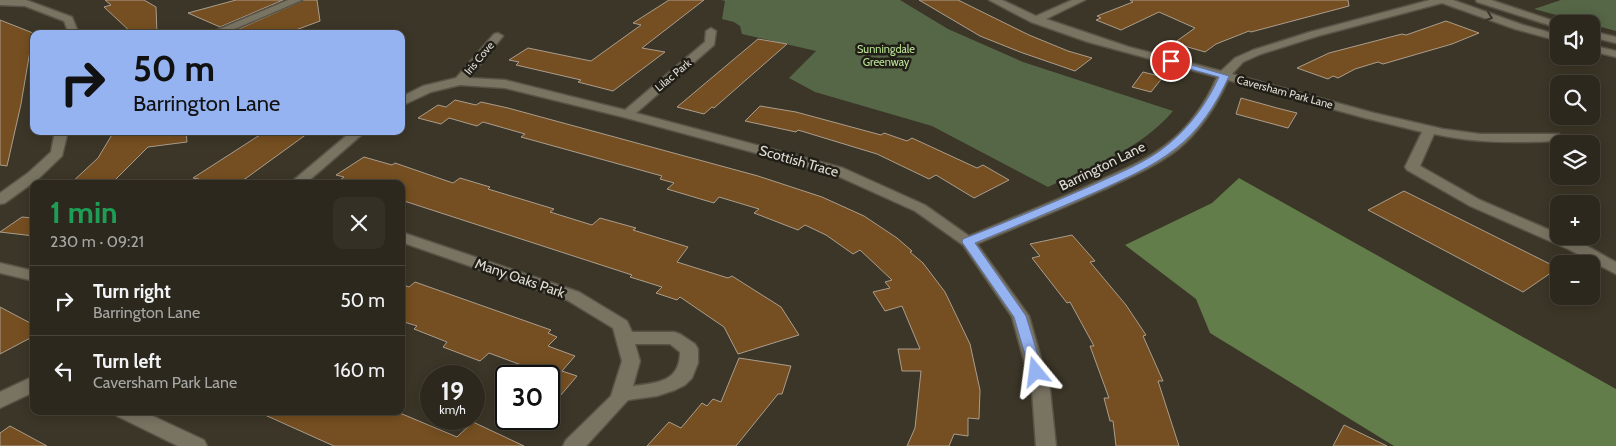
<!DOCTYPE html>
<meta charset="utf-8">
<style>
:root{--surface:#2c281d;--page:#343026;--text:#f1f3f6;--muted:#a6a6a4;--line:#48443b}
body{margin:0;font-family:Cabin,sans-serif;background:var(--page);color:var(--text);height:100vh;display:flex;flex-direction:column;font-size:19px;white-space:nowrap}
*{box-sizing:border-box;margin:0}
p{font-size:16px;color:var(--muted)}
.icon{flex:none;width:28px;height:28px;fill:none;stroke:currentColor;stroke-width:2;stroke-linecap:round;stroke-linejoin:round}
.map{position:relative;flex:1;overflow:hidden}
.drawer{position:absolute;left:30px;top:180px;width:375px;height:235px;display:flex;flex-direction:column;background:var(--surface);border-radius:10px;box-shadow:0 2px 12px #0003,0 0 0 1px var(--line)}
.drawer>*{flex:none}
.top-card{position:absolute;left:30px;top:30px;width:375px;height:105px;border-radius:10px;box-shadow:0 2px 12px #0003,0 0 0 1px var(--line);background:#95b2f1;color:#111;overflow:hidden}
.buttons{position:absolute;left:1550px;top:15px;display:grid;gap:10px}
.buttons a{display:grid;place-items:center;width:50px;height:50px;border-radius:10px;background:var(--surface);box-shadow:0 2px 12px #0003,0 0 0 1px var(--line);font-size:25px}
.speed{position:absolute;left:420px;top:365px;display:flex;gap:10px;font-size:25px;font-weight:700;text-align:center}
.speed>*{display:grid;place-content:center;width:65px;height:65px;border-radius:50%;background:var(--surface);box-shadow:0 2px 12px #0003,0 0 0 1px var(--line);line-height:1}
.speed small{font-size:12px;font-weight:400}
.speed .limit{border:2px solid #111;border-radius:8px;background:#fff;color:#111}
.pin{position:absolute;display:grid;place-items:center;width:42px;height:42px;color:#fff;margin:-21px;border:2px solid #fff;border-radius:50%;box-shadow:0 1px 5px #0007}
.me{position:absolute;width:55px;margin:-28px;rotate:344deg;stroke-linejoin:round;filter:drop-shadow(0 0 4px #0008)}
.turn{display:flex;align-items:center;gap:18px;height:105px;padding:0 20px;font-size:22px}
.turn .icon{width:65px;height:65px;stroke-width:2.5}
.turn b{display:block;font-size:35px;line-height:42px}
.round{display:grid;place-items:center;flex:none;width:52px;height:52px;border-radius:10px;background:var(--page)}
.overview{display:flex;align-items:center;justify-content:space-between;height:85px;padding:0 20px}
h1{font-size:30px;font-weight:800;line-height:38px;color:#1e9e55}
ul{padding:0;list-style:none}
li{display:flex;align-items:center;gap:15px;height:70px;padding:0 20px;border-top:1px solid var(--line)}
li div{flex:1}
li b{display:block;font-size:19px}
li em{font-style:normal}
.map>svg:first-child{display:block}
.green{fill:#566747}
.forest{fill:#627c4a}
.building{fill:#754f21;stroke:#ab9d8e}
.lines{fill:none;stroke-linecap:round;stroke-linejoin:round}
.minor-casing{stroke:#575346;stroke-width:3}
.minor{fill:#797362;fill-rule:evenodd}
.oneway{stroke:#36332a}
.route{fill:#95b2f1;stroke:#61749d}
.labels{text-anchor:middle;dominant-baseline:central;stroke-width:5;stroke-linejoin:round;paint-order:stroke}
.far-park-label{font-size:11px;fill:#bae295;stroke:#201e17}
.far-street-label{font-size:11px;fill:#e0ddd3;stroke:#201e17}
.street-label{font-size:14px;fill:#e0ddd3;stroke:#201e17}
</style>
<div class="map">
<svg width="1616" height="446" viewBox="0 0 1616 446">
<rect width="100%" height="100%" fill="#3b3627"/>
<path class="green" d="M721,0h179l48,29 75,33 150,49c-32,38 -80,55 -125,76l-116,-61 -117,-34 -26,-14 27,-27 -74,-17 -2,-8 -6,-4 -12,-3 3,-18z
M1561,0h55v31l-82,-22z"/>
<path class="forest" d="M1239,178l377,211v57h-222l-184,-113 -14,-34 -71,-54 87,-42z"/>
<path class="building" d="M105,0h39l12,7 1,27h-24l-29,-27 7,-2z
M236,0h47l-63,27 -32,-14z
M304,0h13l3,21 -35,13h-48l-5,-2z
M669,0h35l-62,48 23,4 -52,39 -35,-9 3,-2 -65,-15 3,-3 -10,-2 19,-12 63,13 50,-36 -8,-2z
M919,0h39l71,35 39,16 24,7 -17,13 -55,-19 -40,-16z
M1130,0h218l1,6 -98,26 -2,-1 -33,13 -11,8 -31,-9 21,-15 -36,-16 -38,18 -25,-10 5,-2 -4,-2 36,-14z
M0,20l33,13 -12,71 -14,62 -7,-1z
M1446,21l33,12 -27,11 -69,20 -5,-2 -23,7 -17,9 -5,-2 -5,3 -31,-11 32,-15 73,-19 4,1z
M758,39l29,5 -73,64 -2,-1 -8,7 -27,-7z
M1143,72l20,5 -12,15 -19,-5z
M1241,98l36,10 20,5 -9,15 -52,-14z
M455,100l21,5 5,-3 27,6 250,68 64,21 42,19 33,22 15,13 -2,1 13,11 22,29 25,52 10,46 -1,29 -11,-1v18l-14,-2 -5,12h-42l8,-18 6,-57h-19l-4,-22h22l-18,-43 -17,5 -12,-19 17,-4 -5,-6 7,-2 -32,-30 -7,4 -27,-19 -21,-10 -7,5 -44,-17 5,-4 -40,-12 -5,6 -47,-14 7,-6 -14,-4 2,-3 -141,-39 4,-3 -42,-12 -6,4 -28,-8 -8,6 -23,-6 20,-13 8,2z
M760,106l36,6 85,23 3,-2 23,8 5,-3 65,30 6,-3 26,15 -35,18 -38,-23 -7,4 -52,-25 -79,-24 -2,2 -51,-11z
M125,131h61l1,11 -39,5 -37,37h-41l28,-26 15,-25z
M266,131h45l-73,53h-47l8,-5 -6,-1z
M364,157l28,8 3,-2 58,20 7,-5 30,9 -2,2 66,20 -4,3 42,13 8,-7 36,10 -3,2 55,17 -11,15 51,16 4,-2 49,31 18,28 -61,19 -14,-27 -44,-30 -3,3 -21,-7 6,-6 -32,-10 2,-2 -231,-75v-16h-66l9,-7 -8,-2z
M1404,191l154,77 -35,24 -155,-82z
M22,217l12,1v18l-34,-4z
M1072,235l23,26 -5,1 36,43 20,30 -3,1 20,45h-5l21,65h-63l-3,-25h-3l-6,-23h5l-19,-52h4l-24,-44 -3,1 -35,-45 8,-2 -10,-12z
M415,282l136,48 -3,3 9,4 -9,9 27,10 -13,15 15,5 -28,33v-33h-23l6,-7 -43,-16 -9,8 -37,-14 4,-5 -33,-13 3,-3 -16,-5v-37l8,3z
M0,307l34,18v11l-34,18z
M739,358l52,8 -9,28h-4l-42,52h-89l22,-24 12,6 21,-25 5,3 6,-7 8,3z
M256,411h139l62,26 16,-15 51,24h-190z
M1344,425l43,21h-54z
M10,426l37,20h-47v-13z"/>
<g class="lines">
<defs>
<path id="minor" d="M0,0h26l46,17 7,17h-10l-5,-13 -39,-15 -25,-1z
M288,0h14l-79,34h-15z
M989,0h13l34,16 36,-16h13l-39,19 83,28 92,24 14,-13 18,-8 57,-18 120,-32h23l70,25 36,10v6l-44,-12 -73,-26 -124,33 -57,18 -18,8 -11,12 142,39 69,16 37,5h79l2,3 -2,3 -5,1c-41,2 -80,2 -120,-7l-14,32 60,34 79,34v2c16,0 42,19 57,26v12l-48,-25 -98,-43 -63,-36 -2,-3 17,-35 -57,-14 -137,-38c-11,25 -29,53 -51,70 -22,17 -49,28 -74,40 -41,19 -84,36 -126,54l52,72 21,74 6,56h-20l-4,-56 -20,-73 -49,-72 -48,-34 -82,-37 -210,-57 -118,-29 -45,-3 -29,7 -30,14v-9l22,-11 33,-8 38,-44 4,-1 5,3 -34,42 36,2 120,30 80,-68 1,-11 5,-3 5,3 -2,14 -78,68 207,55 82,37 44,31c43,-18 86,-35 127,-54 24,-11 51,-22 71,-38 22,-17 39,-42 50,-67l-129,-35 -57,-20z
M1476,0h15l72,24h-4v4l-4,-1 -78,-25z
M1591,31l25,6v6l-25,-6z
M1591,45l25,6v6l-25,-6z
M55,131h13l-6,25 -24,23 -33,24 -5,1v-11l28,-20 23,-21z
M352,131h14l-61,53h-16z
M401,232l178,60 48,29 5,11h42l6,2 15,10 3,5v14l-6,15 -7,7 -10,5 -18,6 -29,4 -42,46h-23l3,-6 45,-44 11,-35 -9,-33 -46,-28 -166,-58zM635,344h35l10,8c0,30 -23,31 -47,34l7,-25z
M0,263l34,8v10l-34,-8z
M34,376v16l-34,16v-16z
M115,411h27l62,29 3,6h-29l-61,-30z"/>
</defs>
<use href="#minor" class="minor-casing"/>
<use href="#minor" class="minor"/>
</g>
<defs><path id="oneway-chevron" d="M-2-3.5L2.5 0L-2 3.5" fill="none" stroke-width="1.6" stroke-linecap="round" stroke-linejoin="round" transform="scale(1.25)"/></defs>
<use class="oneway" href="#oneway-chevron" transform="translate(1489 17) rotate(19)"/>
<path class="route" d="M1171,59l58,17c-12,27 -30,55 -54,73 -23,18 -51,30 -77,42 -41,18 -82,35 -123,52l51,73 17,56 -2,3h-10l-17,-58 -52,-75 1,-3c44,-17 87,-35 130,-54 26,-12 55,-23 77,-42 21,-18 38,-41 49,-66l-51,-14 -1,-2z"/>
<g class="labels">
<g class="far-park-label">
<text x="886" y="49">Sunningdale<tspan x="886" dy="13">Greenway</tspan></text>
</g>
<g class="far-street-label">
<text transform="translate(479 58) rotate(-50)">Iris Cove</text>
<text transform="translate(673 75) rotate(-40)">Lilac Park</text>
<text transform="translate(1285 92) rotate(15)">Caversham Park Lane</text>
</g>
<g class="street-label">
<text transform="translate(799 161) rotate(16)">Scottish Trace</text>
<text transform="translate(1102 166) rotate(-26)">Barrington Lane</text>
<text transform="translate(520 278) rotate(19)">Many Oaks Park</text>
</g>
</g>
</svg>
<div class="buttons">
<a><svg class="icon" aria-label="sound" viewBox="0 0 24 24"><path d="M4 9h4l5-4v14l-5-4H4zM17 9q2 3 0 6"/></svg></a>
<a><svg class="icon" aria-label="search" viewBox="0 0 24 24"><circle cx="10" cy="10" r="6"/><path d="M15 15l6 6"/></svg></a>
<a><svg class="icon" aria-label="layers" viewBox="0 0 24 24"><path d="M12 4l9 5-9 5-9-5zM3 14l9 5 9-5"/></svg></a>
<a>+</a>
<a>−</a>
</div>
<div class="speed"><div>19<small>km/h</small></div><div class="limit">30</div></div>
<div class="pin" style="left:1171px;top:61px;background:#d93025"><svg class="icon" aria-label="arrive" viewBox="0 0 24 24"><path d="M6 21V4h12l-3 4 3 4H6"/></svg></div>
<svg class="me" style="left:1036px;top:372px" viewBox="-20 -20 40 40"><path d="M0-17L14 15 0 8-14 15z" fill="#95b2f1" stroke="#fff" stroke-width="4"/></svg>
<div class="top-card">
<div class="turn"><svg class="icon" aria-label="right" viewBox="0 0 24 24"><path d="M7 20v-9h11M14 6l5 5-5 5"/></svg><div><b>50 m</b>Barrington Lane</div></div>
</div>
<section class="drawer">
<div class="overview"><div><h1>1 min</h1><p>230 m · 09:21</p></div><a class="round"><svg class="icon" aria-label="close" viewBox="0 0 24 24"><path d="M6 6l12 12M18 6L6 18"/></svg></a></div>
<ul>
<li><svg class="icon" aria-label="right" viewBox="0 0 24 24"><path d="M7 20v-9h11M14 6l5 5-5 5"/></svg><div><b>Turn right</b><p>Barrington Lane</p></div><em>50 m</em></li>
<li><svg class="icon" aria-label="left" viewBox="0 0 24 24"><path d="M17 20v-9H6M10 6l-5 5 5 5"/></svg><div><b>Turn left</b><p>Caversham Park Lane</p></div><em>160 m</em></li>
</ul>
</section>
</div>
